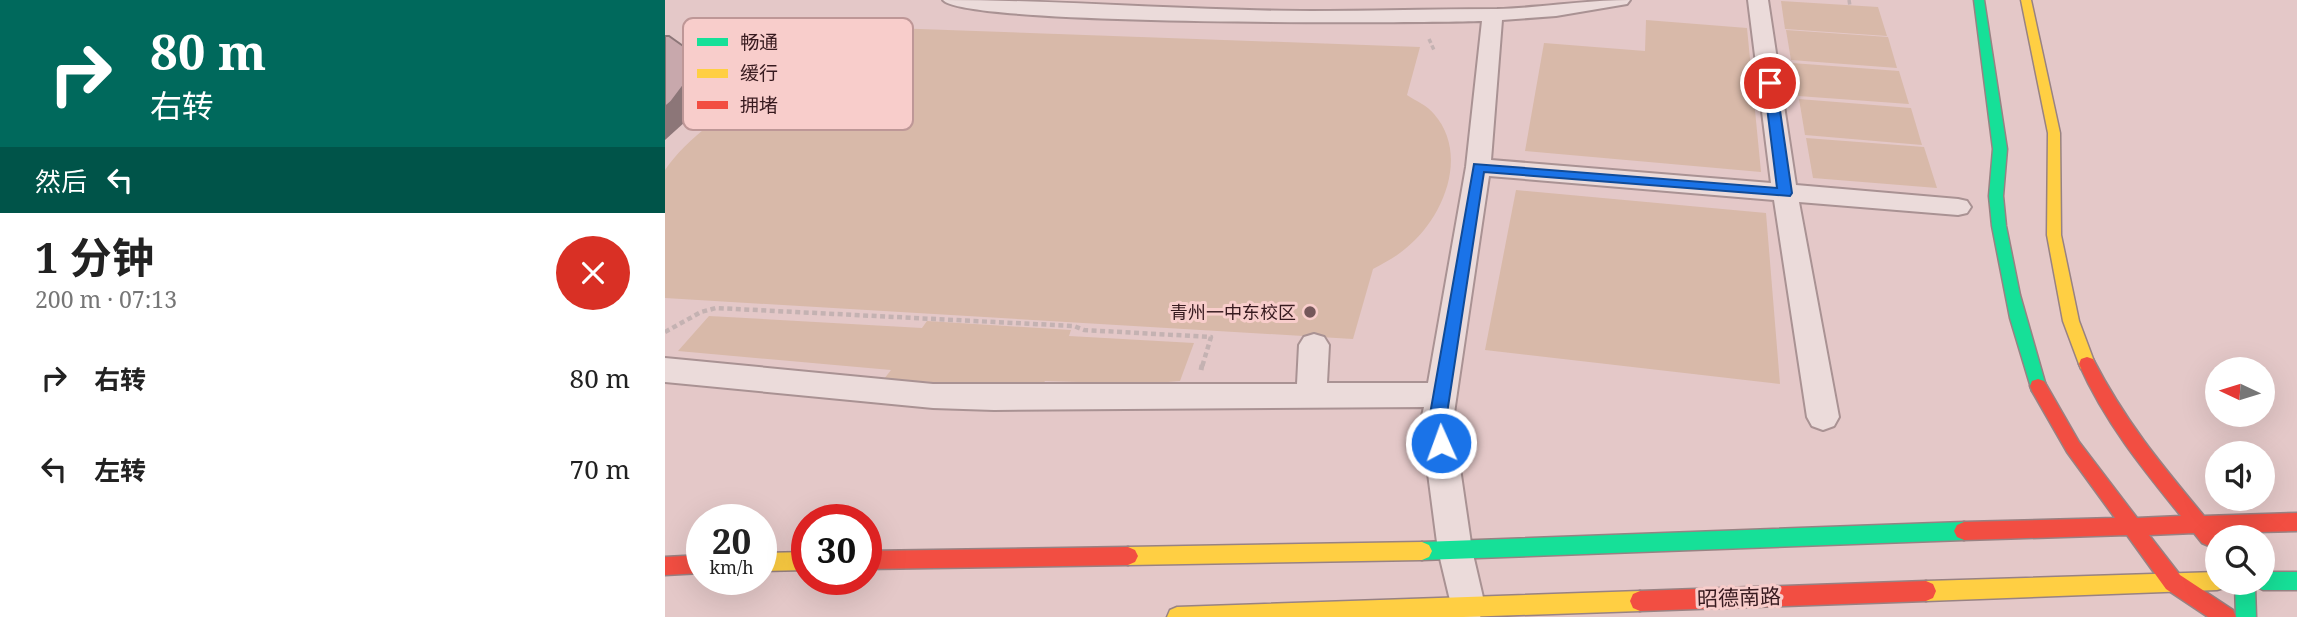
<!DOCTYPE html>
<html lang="zh">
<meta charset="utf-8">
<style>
:root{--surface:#fff;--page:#f6f6f6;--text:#222;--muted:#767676}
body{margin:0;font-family:"Noto Serif","Noto Sans SC",serif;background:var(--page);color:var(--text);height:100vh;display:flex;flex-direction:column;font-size:26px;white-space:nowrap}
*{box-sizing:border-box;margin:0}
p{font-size:23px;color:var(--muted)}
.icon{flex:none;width:38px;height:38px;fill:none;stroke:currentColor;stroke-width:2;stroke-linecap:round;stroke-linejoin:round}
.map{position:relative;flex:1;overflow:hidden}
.drawer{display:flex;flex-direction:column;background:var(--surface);width:665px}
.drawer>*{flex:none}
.hud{background:#00695c;color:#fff;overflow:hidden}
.needle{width:46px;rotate:274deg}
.tools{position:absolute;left:1540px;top:357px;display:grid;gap:14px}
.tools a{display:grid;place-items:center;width:70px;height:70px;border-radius:50%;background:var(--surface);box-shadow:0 7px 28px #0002;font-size:35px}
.speed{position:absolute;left:21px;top:504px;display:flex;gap:14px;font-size:35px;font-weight:700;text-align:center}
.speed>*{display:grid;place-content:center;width:91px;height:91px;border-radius:50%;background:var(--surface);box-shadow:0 7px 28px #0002;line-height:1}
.speed small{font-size:18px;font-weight:400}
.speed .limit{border:10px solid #d22;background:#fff;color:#111}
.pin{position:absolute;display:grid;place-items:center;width:60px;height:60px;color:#fff;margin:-30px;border:4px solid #fff;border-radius:50%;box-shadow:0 2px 7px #0007}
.me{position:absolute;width:77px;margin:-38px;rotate:358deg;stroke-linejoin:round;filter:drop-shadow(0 0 5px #0008)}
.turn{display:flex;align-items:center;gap:24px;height:147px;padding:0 35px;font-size:32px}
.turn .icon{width:91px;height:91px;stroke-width:2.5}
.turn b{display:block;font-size:49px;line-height:60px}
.then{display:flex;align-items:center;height:66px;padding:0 35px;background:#0003;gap:14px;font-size:26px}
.round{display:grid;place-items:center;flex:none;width:74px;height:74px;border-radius:37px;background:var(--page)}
.headline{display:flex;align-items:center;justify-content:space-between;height:119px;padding:0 35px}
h1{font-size:42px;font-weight:700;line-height:52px}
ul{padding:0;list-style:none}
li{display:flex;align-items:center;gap:21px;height:91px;padding:0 35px}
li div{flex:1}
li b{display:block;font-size:26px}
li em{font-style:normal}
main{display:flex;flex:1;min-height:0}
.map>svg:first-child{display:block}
.green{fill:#d8b9a9}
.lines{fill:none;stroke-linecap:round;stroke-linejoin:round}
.street-casing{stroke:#a99293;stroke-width:4}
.fast-casing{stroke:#988283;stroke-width:3}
.slow-casing{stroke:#988283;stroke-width:3}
.jam-casing{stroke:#988283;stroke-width:3}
.path-far2{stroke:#c4b2b2;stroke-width:3.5;stroke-dasharray:4.5 2.5;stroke-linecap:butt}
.path-far1{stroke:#c4b2b2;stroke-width:4.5;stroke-dasharray:5 3.5;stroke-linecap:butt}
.path{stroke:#c4b2b2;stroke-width:5;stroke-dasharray:6 4.5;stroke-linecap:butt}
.street{fill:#ebdbda;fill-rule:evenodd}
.fast{fill:#16e098;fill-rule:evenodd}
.slow{fill:#ffcf43;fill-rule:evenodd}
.jam{fill:#f24e42;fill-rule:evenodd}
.shaded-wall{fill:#8c7678}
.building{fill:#c8a8ac;stroke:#8c7678;stroke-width:2}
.route{fill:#1a73e8;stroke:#114b97;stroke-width:2}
.poi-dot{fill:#74575a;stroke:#f8cdcb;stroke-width:2.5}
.labels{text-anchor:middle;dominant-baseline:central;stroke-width:6;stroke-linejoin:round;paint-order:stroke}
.poi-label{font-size:18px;fill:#371a1f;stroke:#f8cdcb;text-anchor:end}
.near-street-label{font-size:21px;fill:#371a1f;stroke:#f8cdcb}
.key{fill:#f8cdcb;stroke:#be9797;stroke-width:2}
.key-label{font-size:19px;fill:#371a1f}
</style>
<main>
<section class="drawer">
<div class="hud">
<div class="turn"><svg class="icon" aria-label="right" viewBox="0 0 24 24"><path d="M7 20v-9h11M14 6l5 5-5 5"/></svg><div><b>80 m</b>右转</div></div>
<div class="then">然后<svg class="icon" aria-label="left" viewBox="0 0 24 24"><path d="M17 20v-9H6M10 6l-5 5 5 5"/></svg></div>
</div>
<div class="headline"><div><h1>1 分钟</h1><p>200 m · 07:13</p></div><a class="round" style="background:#d93025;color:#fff"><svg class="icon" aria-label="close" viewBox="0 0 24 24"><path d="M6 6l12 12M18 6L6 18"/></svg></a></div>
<ul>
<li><svg class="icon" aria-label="right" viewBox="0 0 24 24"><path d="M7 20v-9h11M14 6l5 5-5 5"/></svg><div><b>右转</b></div><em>80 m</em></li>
<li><svg class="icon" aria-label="left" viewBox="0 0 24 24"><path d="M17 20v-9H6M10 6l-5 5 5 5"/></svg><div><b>左转</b></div><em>70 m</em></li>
</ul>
</section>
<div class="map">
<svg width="1632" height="617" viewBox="0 0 1632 617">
<rect width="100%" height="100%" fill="#e4c8c8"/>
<path class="green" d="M1116,1l97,6 9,29 -102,-7z
M981,20l101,8 14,144 -236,-21 19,-108 101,8z
M198,27l557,20 -13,48c9,6 21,11 27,19 36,41 9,105 -29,135 -9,8 -21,14 -32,20l-20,70 -688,-41v-128c28,-40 75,-68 120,-89 11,-5 24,-7 35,-13 15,-10 29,-29 43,-41z
M1121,30l102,7 9,31 -106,-8z
M1127,63l107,8 10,33 -111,-8z
M1134,99l112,9 11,37 -117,-10z
M1141,138l118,9 13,41 -124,-10z
M851,190l250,23 14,171 -295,-34z
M44,316l213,12 5,-7 144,9 -2,6 125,7 -14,38 -36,3 -99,-3 -5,8 -156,-10 7,-9 -213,-19z"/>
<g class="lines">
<defs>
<path id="street" d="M278,0c123,0 245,11 368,11 62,0 124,-2 186,-2 44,-1 88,-9 133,-9l-3,4 -71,12 -54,4 -11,140 280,23 -23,-183h20l28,185 162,14 9,2 4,6 -4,6 -9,2 -159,-13 40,215 -5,9 -11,4 -11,-4 -5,-9 -33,-217 -285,-24 -36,244 19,130 13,56 -5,11h-26l-16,-67 -17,-130 3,-13 -430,3 -61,-2 -268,-26v-24l268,26h364l2,-39 5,-8 10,-3 10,3 5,8 -2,38h101l38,-216 16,-146c-60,2 -519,5 -539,-21z"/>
<path id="fast" d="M1309,0h10l23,149 -4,47 3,30 14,69 26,91 -2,5 -6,2 -6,-2 -22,-73 -18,-92 -3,-30 4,-47z
M1299,522l7,3 3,6 -3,6 -7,3 -542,20 -7,-3 -3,-6 3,-6 7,-3z
M1598,572h34v18h-34l-8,-4 1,31h-20l-1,-34h28z"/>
<path id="slow" d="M1356,0h10l29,133 1,102 18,86 16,43 -2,5h-12l-2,-5 -16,-43 -16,-86 1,-102z
M757,542l7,3 3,6 -3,6 -7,3 -294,5 -7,-3 -3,-6 3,-6 7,-3z
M142,552v18l-46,1v-18z
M1552,572v11h9l-2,5 -7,2 -291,11 -7,-3 -3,-7 3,-7 7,-3z
M975,591l7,3 3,7 -3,7 -7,3 -177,6h-296l3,-7 7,-3z"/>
<path id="jam" d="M1422,357l6,2c32,62 67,104 111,157l93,-3v18l-80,2 2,4 -3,6 -7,3 -7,-3 -8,-10 -45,2 31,40 53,35 3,7h-28l-42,-28 -39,-54 -163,5 -7,-3 -3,-6 3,-6 7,-3 151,-4 -48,-66 -35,-61 -2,-5 2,-5 6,-2 6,2 35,61 58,76 44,-2c-39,-48 -77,-95 -102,-152l2,-5z
M463,547l7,3 3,6 -3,6 -7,3 -262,4v-18z
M37,555v18l-37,2v-18z
M1261,581l7,3 3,7 -3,7 -7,3 -286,10 -7,-3 -3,-7 3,-7 7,-3z"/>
</defs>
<use href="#street" class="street-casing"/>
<use href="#fast" class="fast-casing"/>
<use href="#slow" class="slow-casing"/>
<use href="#jam" class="jam-casing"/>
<path class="path-far2" d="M1184,0l1,6
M764,39l5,11"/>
<path class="path-far1" d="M0,332l36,-20 15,-4 358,18 10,4 127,7 -9,30"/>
<path class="path" d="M536,370l1,-5"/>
<use href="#street" class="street"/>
<use href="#fast" class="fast"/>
<use href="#slow" class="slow"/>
<use href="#jam" class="jam"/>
</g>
<path class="shaded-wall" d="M21,48l14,18 3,22 -6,17 -11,16 -21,19v-33z"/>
<path class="building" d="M0,36h4l17,12 3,21 -6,17 -12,16 -6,5z"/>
<path class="route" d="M1105,79l6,4 16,110 -2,3 -306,-24 -38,248 4,23 -3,5 -6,3 -7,-3 -5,-28 45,-256 303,24 -13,-105z"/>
<circle class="poi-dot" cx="645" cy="312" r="7"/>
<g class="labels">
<g class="poi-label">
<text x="631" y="312">青州一中东校区</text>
</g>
<g class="near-street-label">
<text transform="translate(1074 597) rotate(-2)">昭德南路</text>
</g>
</g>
<rect x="18" y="18" width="230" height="112" rx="10" class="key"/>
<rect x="32" y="38" width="31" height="8" fill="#16e098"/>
<rect x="32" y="69" width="31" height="9" fill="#ffcf43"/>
<rect x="32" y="101" width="31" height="8" fill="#f24e42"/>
<g class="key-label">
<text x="75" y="49">畅通</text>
<text x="75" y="80">缓行</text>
<text x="75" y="112">拥堵</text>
</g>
</svg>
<div class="tools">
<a><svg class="needle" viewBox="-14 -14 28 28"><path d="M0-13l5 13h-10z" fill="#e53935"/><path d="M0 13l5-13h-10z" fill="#767676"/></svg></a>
<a><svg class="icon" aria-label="sound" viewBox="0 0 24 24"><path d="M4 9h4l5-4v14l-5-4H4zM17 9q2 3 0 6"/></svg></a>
<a><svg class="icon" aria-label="search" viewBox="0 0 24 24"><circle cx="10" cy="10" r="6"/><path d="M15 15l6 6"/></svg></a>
</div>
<div class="speed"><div>20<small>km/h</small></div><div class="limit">30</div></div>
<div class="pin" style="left:1105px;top:83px;background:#d93025"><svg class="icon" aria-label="arrive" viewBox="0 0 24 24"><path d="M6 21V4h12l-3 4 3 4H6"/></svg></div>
<svg class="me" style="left:776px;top:443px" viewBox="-20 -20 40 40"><circle r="17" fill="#1a73e8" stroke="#fff" stroke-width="3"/><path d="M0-11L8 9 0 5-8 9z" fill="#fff"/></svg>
</div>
</main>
